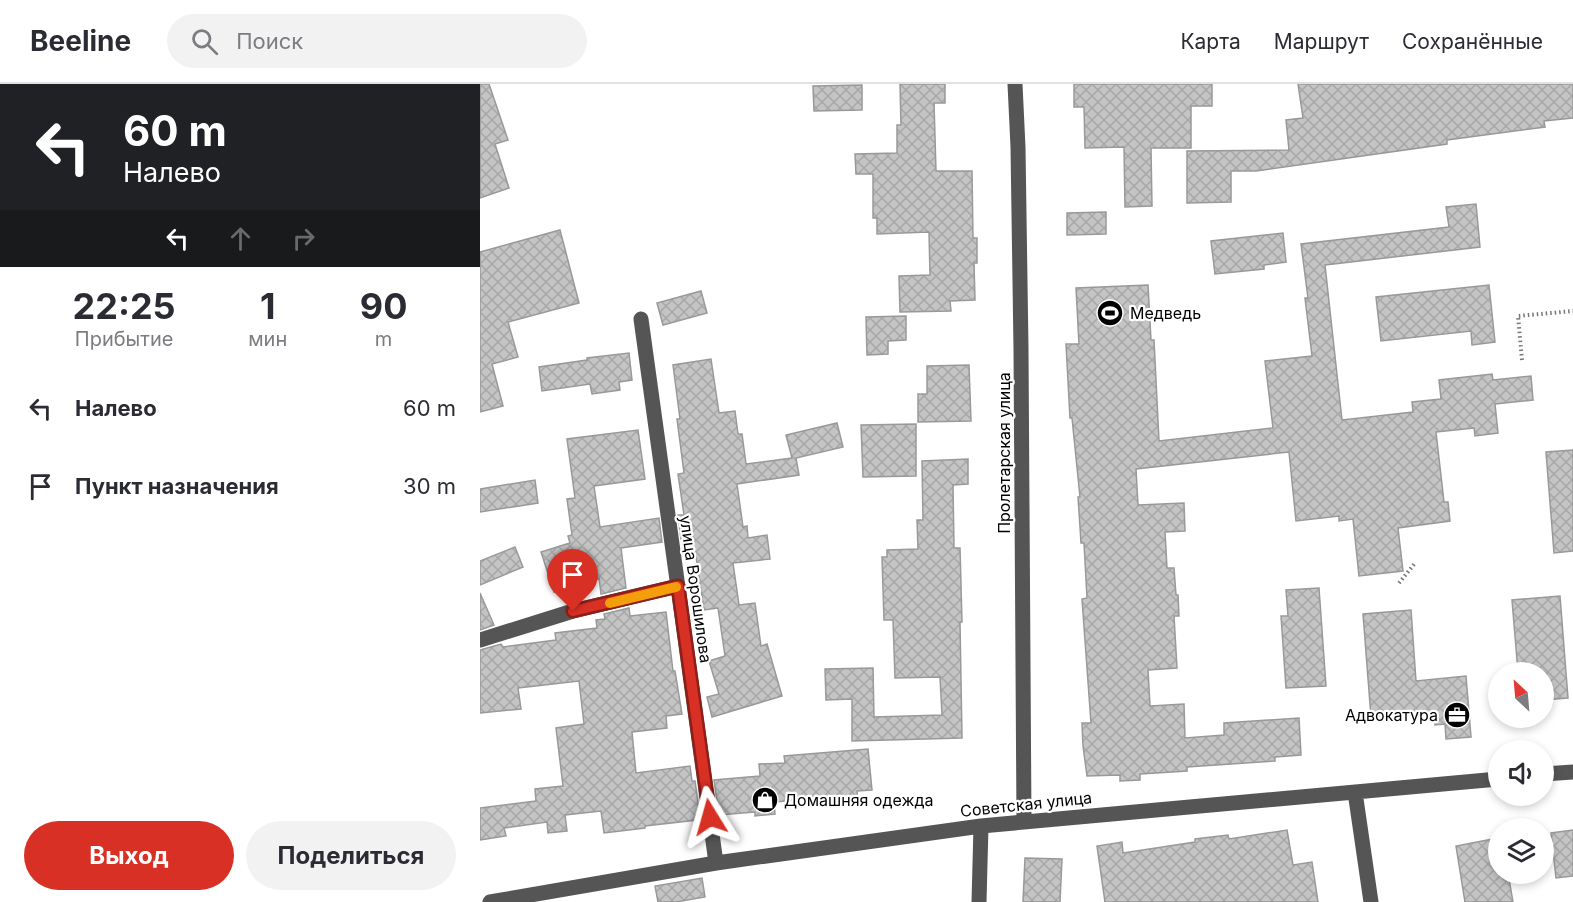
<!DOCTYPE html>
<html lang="ru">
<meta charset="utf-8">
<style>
:root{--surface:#fff;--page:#f2f2f3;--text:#2b2b33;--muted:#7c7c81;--line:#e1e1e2;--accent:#d93025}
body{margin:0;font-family:Inter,sans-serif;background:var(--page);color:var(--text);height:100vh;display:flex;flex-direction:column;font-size:22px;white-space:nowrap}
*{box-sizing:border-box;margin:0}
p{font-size:20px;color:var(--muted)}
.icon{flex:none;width:33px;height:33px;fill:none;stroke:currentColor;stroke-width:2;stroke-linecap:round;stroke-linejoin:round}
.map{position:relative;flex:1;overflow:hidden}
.panel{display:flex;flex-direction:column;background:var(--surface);width:480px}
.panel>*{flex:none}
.top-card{background:#202124;color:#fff;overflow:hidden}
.needle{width:39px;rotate:334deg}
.controls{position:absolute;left:1008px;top:578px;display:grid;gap:12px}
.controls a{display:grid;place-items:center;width:66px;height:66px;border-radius:50%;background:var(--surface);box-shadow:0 3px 9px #0003;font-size:30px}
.pin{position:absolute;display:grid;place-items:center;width:51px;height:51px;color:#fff;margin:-62px -26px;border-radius:50% 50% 50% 0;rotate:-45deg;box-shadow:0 0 6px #0007}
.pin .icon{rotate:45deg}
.me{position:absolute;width:66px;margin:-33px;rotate:352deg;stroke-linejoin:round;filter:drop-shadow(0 0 4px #0008)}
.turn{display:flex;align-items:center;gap:21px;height:126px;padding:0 24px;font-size:27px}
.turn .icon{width:78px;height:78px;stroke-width:2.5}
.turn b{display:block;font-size:42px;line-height:51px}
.lanes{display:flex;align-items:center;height:57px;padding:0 24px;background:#0003;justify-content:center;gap:30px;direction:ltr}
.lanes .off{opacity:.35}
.eta{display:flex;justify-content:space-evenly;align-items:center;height:102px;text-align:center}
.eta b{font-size:36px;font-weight:700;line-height:42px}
.button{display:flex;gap:12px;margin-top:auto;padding:12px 24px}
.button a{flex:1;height:69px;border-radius:36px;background:var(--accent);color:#fff;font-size:24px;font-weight:700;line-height:69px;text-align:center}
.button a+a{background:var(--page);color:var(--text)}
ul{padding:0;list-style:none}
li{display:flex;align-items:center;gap:18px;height:78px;padding:0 24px}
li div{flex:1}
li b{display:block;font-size:22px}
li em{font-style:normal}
header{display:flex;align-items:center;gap:36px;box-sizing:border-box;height:84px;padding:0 30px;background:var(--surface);border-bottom:2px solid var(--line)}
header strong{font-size:28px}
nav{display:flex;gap:33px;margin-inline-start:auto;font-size:21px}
.search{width:420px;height:54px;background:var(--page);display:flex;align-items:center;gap:15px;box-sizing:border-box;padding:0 21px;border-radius:33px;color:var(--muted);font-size:22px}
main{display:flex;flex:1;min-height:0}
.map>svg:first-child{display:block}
.building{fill:url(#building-cross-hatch);stroke:#999;stroke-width:1.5}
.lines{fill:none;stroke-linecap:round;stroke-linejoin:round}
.path{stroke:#777;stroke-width:4;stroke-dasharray:1.5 3;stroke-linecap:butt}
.minor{stroke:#555;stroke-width:15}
.route-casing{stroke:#8d1f18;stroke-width:15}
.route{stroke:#d93025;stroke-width:10}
.slow{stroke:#f59e0b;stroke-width:10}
.labels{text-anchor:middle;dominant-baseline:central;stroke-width:4.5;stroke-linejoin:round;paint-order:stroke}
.poi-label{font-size:16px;fill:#000;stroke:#fff;text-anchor:start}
.street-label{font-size:16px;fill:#000;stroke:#fff}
</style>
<header>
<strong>Beeline</strong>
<div class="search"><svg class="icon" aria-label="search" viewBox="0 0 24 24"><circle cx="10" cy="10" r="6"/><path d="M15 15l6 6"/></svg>Поиск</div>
<nav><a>Карта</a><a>Маршрут</a><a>Сохранённые</a></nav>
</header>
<main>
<section class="panel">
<div class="top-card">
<div class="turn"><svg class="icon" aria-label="left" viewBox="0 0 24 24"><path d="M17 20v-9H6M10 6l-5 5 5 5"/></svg><div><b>60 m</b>Налево</div></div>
<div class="lanes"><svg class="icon" aria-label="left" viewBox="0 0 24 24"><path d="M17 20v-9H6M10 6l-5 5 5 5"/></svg><svg class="icon off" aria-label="ahead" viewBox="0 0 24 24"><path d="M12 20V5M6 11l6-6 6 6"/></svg><svg class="icon off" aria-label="right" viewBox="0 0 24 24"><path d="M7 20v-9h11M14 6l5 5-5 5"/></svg></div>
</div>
<div class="eta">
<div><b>22:25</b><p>Прибытие</p></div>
<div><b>1</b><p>мин</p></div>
<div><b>90</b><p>m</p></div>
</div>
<ul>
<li><svg class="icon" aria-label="left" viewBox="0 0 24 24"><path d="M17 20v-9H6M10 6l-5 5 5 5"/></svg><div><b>Налево</b></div><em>60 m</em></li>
<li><svg class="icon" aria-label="arrive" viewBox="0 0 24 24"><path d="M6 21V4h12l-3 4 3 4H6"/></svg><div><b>Пункт назначения</b></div><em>30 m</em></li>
</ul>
<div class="button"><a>Выход</a><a>Поделиться</a></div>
</section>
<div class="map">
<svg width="1093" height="818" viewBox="0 0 1093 818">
<defs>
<pattern id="building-cross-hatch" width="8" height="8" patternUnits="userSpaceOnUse" patternTransform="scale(1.5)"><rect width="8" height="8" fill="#c4c4c4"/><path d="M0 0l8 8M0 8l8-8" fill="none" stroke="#a7a7a7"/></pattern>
</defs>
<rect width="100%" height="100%" fill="#fff"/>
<path class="building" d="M0,0h9l19,56 -13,4 14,44 -29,10z
M420,0h45v19h-11l2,68h36l1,67h4v25h-3l1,37 -25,1 1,10 -51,1 -1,-36 31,-1 -1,-43 -52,2v-16h-4v-44h-17l-1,-20 42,-1v-28h4z
M594,0h138v22h-21v42h-40l1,58 -27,1 -1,-60 -39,1 -1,-41h-10z
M818,0h275v34l-29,3 1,6 -98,13v4l-191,27h-25v31l-44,1v-52l102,-1 -3,-30 17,-2z
M382,1v25l-48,1 -1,-25z
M996,120l4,43 -155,18 17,155 71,-8 -1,-10 29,-3 -2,-19 53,-6 1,6 38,-4 2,24 -38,4 3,29 -23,3 -1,-8 -38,4 8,70h4l2,19 -52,7 5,43 -44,5 -6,-57 -14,2v-5l-43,5 -7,-69 -153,17 2,36 46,-2 1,28 -20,1 2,36h7l2,27h2l1,21h-5l3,52 -29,2 2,36 34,-2 1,34 39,-3v-12l75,-5 2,37 -26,2v4l-88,6v4l-47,3v6l-20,1v-6l-33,1 -4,-30 -1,-23h9l-9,-124 5,-1 -3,-55h-3l-1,-16 -2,-30h2l-8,-79h-2l-4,-74h13l-3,-56 72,-3 3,55h3l5,101 114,-13 -8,-67 47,-5 -7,-58h3l-7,-54 148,-17 -3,-20z
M626,128v22l-39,1v-22z
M80,146l19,73 -71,19 10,35 -26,7 11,42 -23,6v-160z
M803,149l3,29 -22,3v4l-49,5 -4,-33z
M1009,201l6,57 -23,3 -1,-14 -90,10 -5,-44z
M221,207l6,22 -44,12 -6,-22z
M426,232v24l-18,1v13l-21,1 -1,-38z
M149,269l3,27 -13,2 1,8 -28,4 -2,-10 -48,7 -3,-24 48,-7v-2z
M231,275l8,54 16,-2 3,23h4l4,30 46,-6 -6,-23 51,-12 6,24 -47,11 3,17 -62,9 6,43 4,-1 1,12 19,-3 3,24 -37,4 6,42 16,-2 6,43 6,-2 15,52 -70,21 -5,-20 12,-3 -10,-33 16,-5 -7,-48 -14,2 -8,-54 -4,1 -3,-19 -8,1 -3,-24h6l-6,-41 6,-1 -7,-54h3l-7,-54z
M489,281l2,56 -53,1v-28h9v-28z
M436,340v52l-53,1 -2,-52z
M158,346l7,49 -51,7 6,41 59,-9 3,24 -41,6 5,40 -25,6 -2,-16 -45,14 -13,-40 29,-9 -2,-7 4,-1 -5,-36 8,-1 -8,-59z
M1093,366v101l-19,2 -8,-101z
M488,375v25l-15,1 1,63h6l2,74h-2l2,116 -110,3v-42l-26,1 -1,-31 48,-1 1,49 68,-2 -2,-38 -45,1 -2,-58h-9l-2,-63h5v-7l31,-1 -1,-29h6l-1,-59z
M55,396l3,23 -58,9v-23z
M35,463l8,20 -43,18v-24z
M839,504l7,98 -40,2 -5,-72h7l-2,-26z
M0,509l14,32 -14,5z
M1080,512l8,102 -24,2v-28h-26l-6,-72z
M149,524l1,8 36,-4 7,59h2l7,43 -16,2 1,12 -35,4 4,41 54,-7 2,15h3l5,36h-4l1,3 -52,6v2l-41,5 -3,-22 -36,4 2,16 -19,2 -1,-11 -43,6 2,8 -26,4v-32l56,-7 -1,-12 28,-3 -7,-58 28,-4 -5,-43 -61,7 3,21 -41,4v-63l21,-6 2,3 53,-7 -1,-7 42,-5 -1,-8 9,-1 -1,-5z
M931,526l5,71 50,-5 5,61 -25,2 -1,-15 -10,1 -1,-13 -63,5 -8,-103z
M388,665l4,41 -15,1 1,13 -23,2 -1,-9 -60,5 1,12 -20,2v-4l-36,3 -5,-35 46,-4 -1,-12 26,-1 -1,-7z
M807,746l6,35 19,-3 6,40h-213l-8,-56 25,-4 1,11 72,-11v-3l33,-4 1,4z
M1093,746v46l-17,2 -5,-45z
M1018,754v35h10l5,29h-48l-9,-56z
M545,774l37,1 -2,43h-37z
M222,794l3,19 -29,5h-18l-3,-16z"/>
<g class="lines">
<path class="path" d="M1042,276l-4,-44 55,-5
M919,499l17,-21"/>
<path class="minor" d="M535,0l3,63 3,202 3,473
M161,235l75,544
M0,556l93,-29 105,-25
M1064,690l29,-2
M875,708l16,110
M10,818l226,-39 265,-37 517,-47
M499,818l2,-76"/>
</g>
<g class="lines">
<defs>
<path id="route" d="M93,527l105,-25 32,231"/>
</defs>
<use href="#route" class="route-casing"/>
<use href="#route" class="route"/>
<path class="slow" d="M130,519l66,-16"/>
</g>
<defs>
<symbol id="stadium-disc" viewBox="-11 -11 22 22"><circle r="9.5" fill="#000" stroke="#fff"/><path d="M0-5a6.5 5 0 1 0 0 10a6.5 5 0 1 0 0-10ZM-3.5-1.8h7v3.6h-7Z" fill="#fff"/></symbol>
<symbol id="office-disc" viewBox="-11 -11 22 22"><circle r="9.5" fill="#000" stroke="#fff"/><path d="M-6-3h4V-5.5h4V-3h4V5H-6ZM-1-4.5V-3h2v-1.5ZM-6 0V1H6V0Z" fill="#fff"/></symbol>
<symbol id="shop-disc" viewBox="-11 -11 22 22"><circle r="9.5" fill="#000" stroke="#fff"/><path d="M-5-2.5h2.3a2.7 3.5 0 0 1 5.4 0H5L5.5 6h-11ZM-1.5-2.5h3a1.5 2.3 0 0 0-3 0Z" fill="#fff"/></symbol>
</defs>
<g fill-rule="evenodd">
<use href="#stadium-disc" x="615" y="214" width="30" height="30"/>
<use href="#office-disc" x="962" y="616" width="30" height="30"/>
<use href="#shop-disc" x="270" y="701" width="30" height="30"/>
</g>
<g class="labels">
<g class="poi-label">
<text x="650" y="229">Медведь</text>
<text x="958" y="631" text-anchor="end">Адвокатура</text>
<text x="304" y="716">Домашняя одежда</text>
</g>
<g class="street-label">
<text transform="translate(524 369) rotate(-90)">Пролетарская улица</text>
<text transform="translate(216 505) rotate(82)">улица Ворошилова</text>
<text transform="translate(546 720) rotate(-6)">Советская улица</text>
</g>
</g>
</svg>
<div class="controls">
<a><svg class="needle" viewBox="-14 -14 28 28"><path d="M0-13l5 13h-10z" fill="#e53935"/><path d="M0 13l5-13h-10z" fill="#7c7c81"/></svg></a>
<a><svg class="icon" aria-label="sound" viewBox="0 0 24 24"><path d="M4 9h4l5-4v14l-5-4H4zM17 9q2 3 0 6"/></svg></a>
<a><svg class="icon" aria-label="layers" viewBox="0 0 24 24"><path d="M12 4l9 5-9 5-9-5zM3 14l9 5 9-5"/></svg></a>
</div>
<div class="pin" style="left:93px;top:527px;background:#d93025"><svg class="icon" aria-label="arrive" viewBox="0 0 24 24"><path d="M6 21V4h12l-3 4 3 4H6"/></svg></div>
<svg class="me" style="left:230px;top:733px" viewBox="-20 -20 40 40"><path d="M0-17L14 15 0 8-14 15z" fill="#d93025" stroke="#fff" stroke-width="4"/></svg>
</div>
</main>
